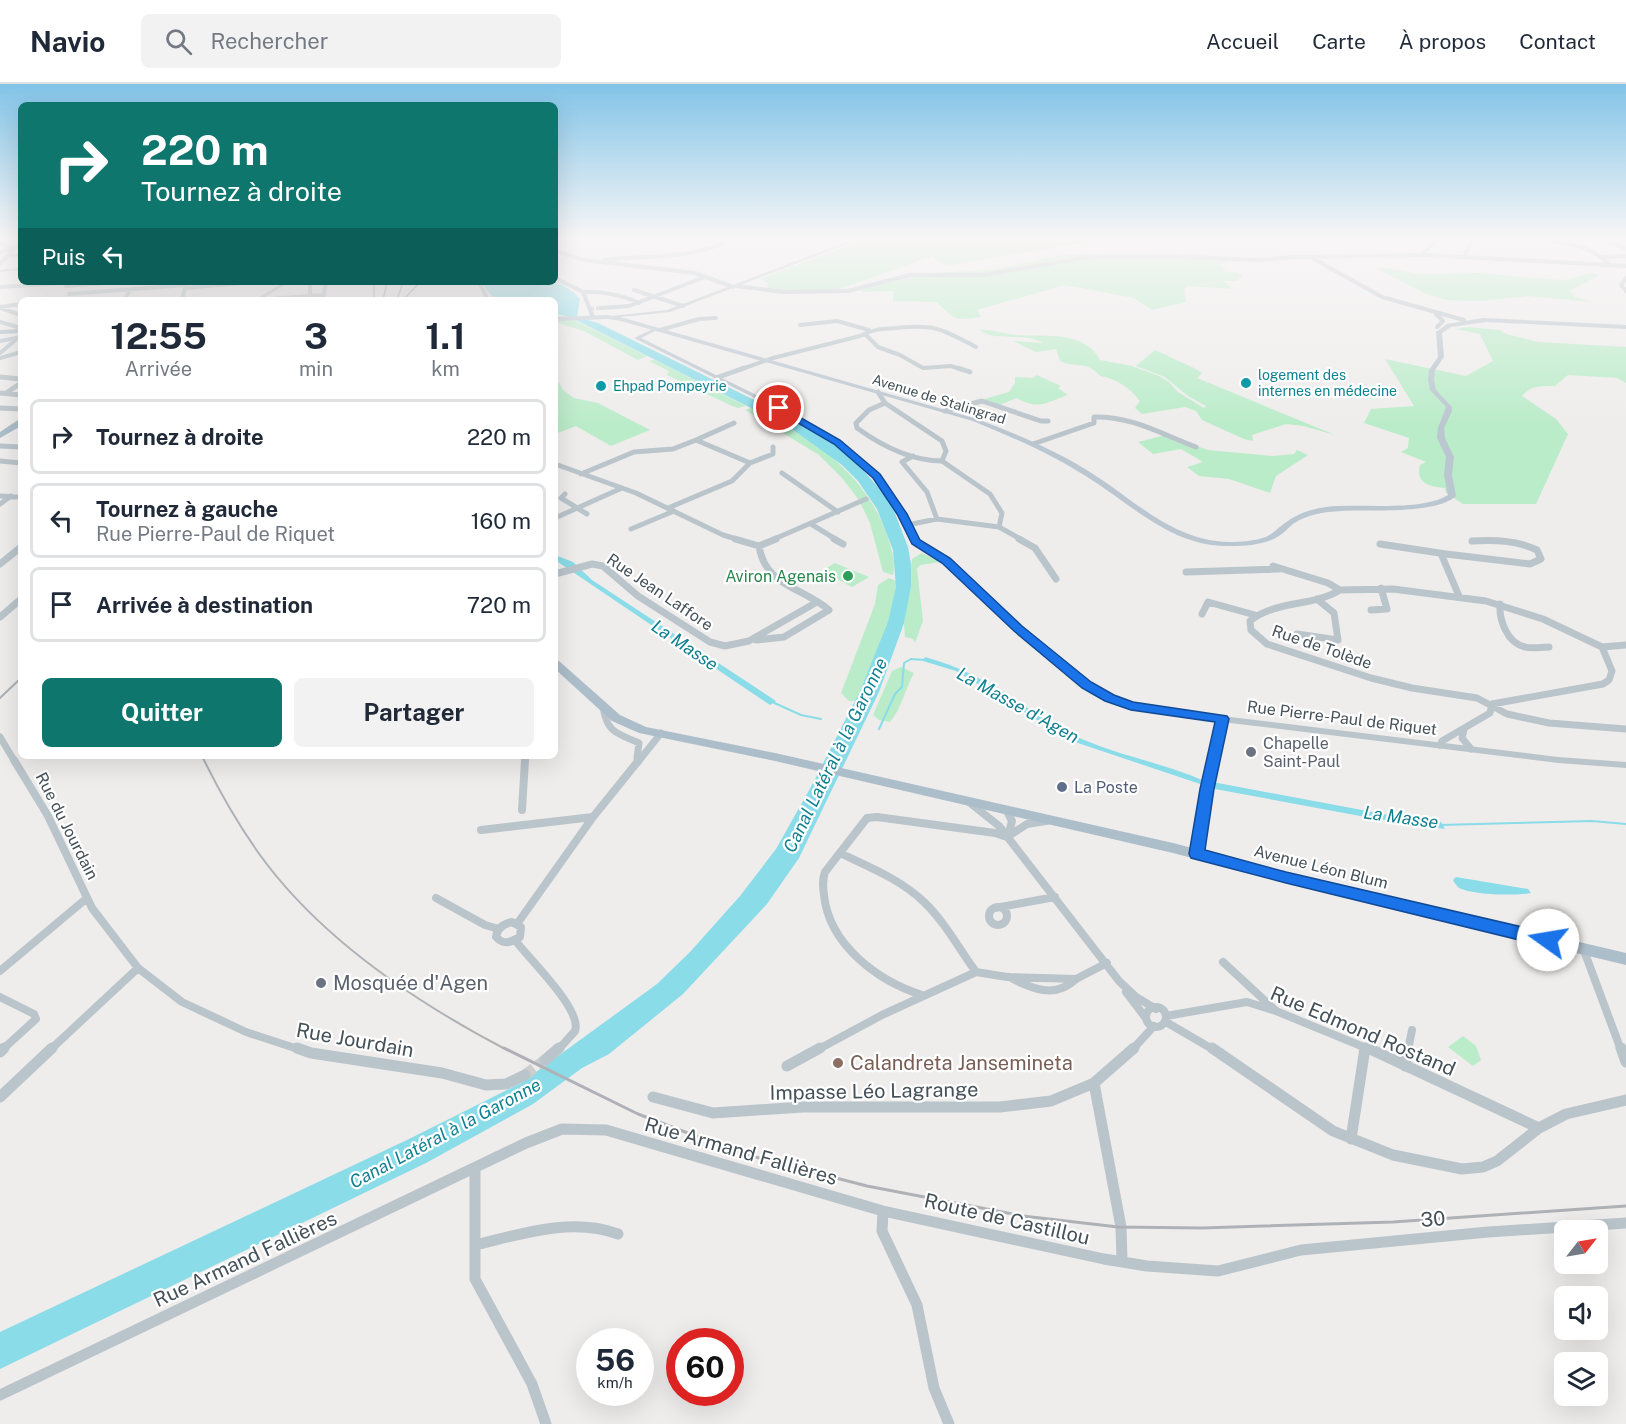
<!DOCTYPE html>
<html lang="fr">
<meta charset="utf-8">
<style>
:root{--surface:#fff;--page:#f2f2f3;--text:#1f2937;--muted:#747a83;--line:#e0e1e3;--accent:#0f766e}
body{margin:0;font-family:"Public Sans",sans-serif;background:var(--page);color:var(--text);height:100vh;display:flex;flex-direction:column;font-size:22px;white-space:nowrap}
*{box-sizing:border-box;margin:0}
p{font-size:20px;color:var(--muted)}
.icon{flex:none;width:33px;height:33px;fill:none;stroke:currentColor;stroke-width:2;stroke-linecap:round;stroke-linejoin:round}
.map{position:relative;flex:1;overflow:hidden}
.details{position:absolute;left:18px;top:213px;width:540px;height:462px;display:flex;flex-direction:column;background:var(--surface);border-radius:9px;box-shadow:0 6px 24px #0002}
.details>*{flex:none}
.top-card{position:absolute;left:18px;top:18px;width:540px;height:183px;border-radius:9px;box-shadow:0 6px 24px #0002;background:#0f766e;color:#fff;overflow:hidden}
.needle{width:39px;rotate:59deg}
.tools{position:absolute;left:1554px;top:1136px;display:grid;gap:12px}
.tools a{display:grid;place-items:center;width:54px;height:54px;border-radius:9px;background:var(--surface);box-shadow:0 6px 24px #0002;font-size:30px}
.speed{position:absolute;left:576px;top:1244px;display:flex;gap:12px;font-size:30px;font-weight:700;text-align:center}
.speed>*{display:grid;place-content:center;width:78px;height:78px;border-radius:50%;background:var(--surface);box-shadow:0 6px 24px #0002;line-height:1}
.speed small{font-size:15px;font-weight:400}
.speed .limit{border:9px solid #d22;background:#fff;color:#111}
.pin{position:absolute;display:grid;place-items:center;width:51px;height:51px;color:#fff;margin:-26px;border:3px solid #fff;border-radius:50%;box-shadow:0 2px 6px #0007}
.me{position:absolute;width:66px;margin:-33px;rotate:283deg;stroke-linejoin:round;filter:drop-shadow(0 0 4px #0008)}
.turn{display:flex;align-items:center;gap:21px;height:126px;padding:0 24px;font-size:27px}
.turn .icon{width:78px;height:78px;stroke-width:2.5}
.turn b{display:block;font-size:42px;line-height:51px}
.then{display:flex;align-items:center;height:57px;padding:0 24px;background:#0003;gap:12px;font-size:22px}
.eta{display:flex;justify-content:space-evenly;align-items:center;height:102px;text-align:center}
.eta b{font-size:36px;font-weight:700;line-height:42px}
.primary-button{display:flex;gap:12px;margin-top:auto;padding:12px 24px}
.primary-button a{flex:1;height:69px;border-radius:9px;background:var(--accent);color:#fff;font-size:24px;font-weight:700;line-height:69px;text-align:center}
.primary-button a+a{background:var(--page);color:var(--text)}
ul{padding:0;list-style:none}
li{display:flex;align-items:center;gap:18px;height:75px;margin:0 12px 9px;padding:0 12px;border:3px solid var(--line);border-radius:9px}
li div{flex:1}
li b{display:block;font-size:22px}
li em{font-style:normal}
header{display:flex;align-items:center;gap:36px;box-sizing:border-box;height:84px;padding:0 30px;background:var(--surface);border-bottom:2px solid var(--line)}
header strong{font-size:28px}
nav{display:flex;gap:33px;margin-inline-start:auto;font-size:21px}
.search{width:420px;height:54px;background:var(--page);display:flex;align-items:center;gap:15px;box-sizing:border-box;padding:0 21px;border-radius:9px;color:var(--muted);font-size:22px}
.map>svg:first-child{display:block}
.green{fill:#baecc9}
.water{fill:#89dce8}
.lines{fill:none;stroke-linecap:round;stroke-linejoin:round}
.stream{stroke:#89dce8;stroke-width:2}
.minor-tunnel-far1{stroke:#cdcdce;stroke-width:4;stroke-dasharray:4 2;stroke-linecap:butt}
.minor-tunnel{stroke:#cdcdce;stroke-width:11;stroke-dasharray:11 5;stroke-linecap:butt}
.minor-far4{stroke:#bac5cb;stroke-width:4}
.minor-far3{stroke:#bac5cb;stroke-width:5}
.minor-far2{stroke:#bac5cb;stroke-width:7}
.minor-far1{stroke:#bac5cb;stroke-width:8}
.minor{stroke:#bac5cb;stroke-width:11}
.tertiary{fill:#bac5cb;fill-rule:evenodd}
.secondary{fill:#bac6d0;fill-rule:evenodd}
.primary{fill:#acbeca;fill-rule:evenodd}
.rail-far2{stroke:#aeb2b6;stroke-width:1.5}
.rail-far1{stroke:#aeb2b6;stroke-width:2}
.rail{stroke:#aeb2b6;stroke-width:3}
.route{fill:#1a73e8;stroke:#114b97;stroke-width:1.5}
.culture-dot{fill:#0f9aa8;stroke:#fff;stroke-width:2}
.leisure-dot{fill:#2e9e5b;stroke:#fff;stroke-width:2}
.worship-dot{fill:#6b7280;stroke:#fff;stroke-width:2}
.service-dot{fill:#5c6f8a;stroke:#fff;stroke-width:2}
.education-dot{fill:#8d6e63;stroke:#fff;stroke-width:2}
.labels{text-anchor:middle;dominant-baseline:central;stroke-width:4.5;stroke-linejoin:round;paint-order:stroke}
.far-culture-label{font-size:14px;fill:#0d838f;stroke:#fff;text-anchor:start}
.far-street-label{font-size:14px;fill:#455158;stroke:#fff}
.leisure-label{font-size:16px;fill:#27864d;stroke:#fff;text-anchor:end}
.street-label{font-size:16px;fill:#455158;stroke:#fff}
.worship-label{font-size:16px;fill:#5b616d;stroke:#fff;text-anchor:start}
.service-label{font-size:16px;fill:#4e5e75;stroke:#fff;text-anchor:start}
.water-label{font-size:18px;font-style:italic;fill:#118191;stroke:#fff}
.near-worship-label{font-size:20px;fill:#5b616d;stroke:#fff;text-anchor:start}
.near-street-label{font-size:20px;fill:#455158;stroke:#fff}
.near-education-label{font-size:20px;fill:#785e54;stroke:#fff;text-anchor:start}
</style>
<header>
<strong>Navio</strong>
<div class="search"><svg class="icon" aria-label="search" viewBox="0 0 24 24"><circle cx="10" cy="10" r="6"/><path d="M15 15l6 6"/></svg>Rechercher</div>
<nav><a>Accueil</a><a>Carte</a><a>À propos</a><a>Contact</a></nav>
</header>
<div class="map">
<svg width="1626" height="1340" viewBox="0 0 1626 1340">
<rect width="100%" height="100%" fill="#efecec"/>
<path class="green" d="M868,154h247l1,2 -36,3 -135,23 -13,-10 -98,35 -68,-1 3,-6 -8,-5z
M1124,169l64,1 38,4 6,3 -13,3 7,7h-9l21,2 4,3 -6,5h-13l10,8 -45,-3 -4,3 2,13 -34,8 -18,-12 -69,-13 -88,25 4,7c-27,4 -25,3 -45,-15l-43,-1v-10l-29,1 -5,-2 72,-17 60,-3 71,-15z
M1376,184h10l33,6 61,-1 64,6 22,1 24,-7 10,2 -31,16 6,6 16,5 -63,-6 -50,5 -30,-1 -22,-6z
M555,232l13,1 79,39 -9,4 -54,-29 -29,-9z
M1468,243l32,3 6,4 32,8 88,5v36l-9,-5 -49,-3 -13,11c-13,0 -24,-1 -33,10l34,23 12,15 -32,70h-73l-17,-11 -1,-5c-14,-1 -30,-4 -25,-23l6,-3 -25,-10 7,-4 1,-10 -45,-15 7,-14 43,-3 -29,-47 81,17 27,-15 -13,-27 -25,-5z
M979,246c12,-1 25,4 37,5 29,2 69,-5 84,25l32,6 27,10 10,6 9,10 26,16 2,-2 -18,-10 -23,-19 -29,-11 19,-16 41,19 6,4 -5,5 138,57 -31,-9 -18,-2 -34,11 1,6 -9,-2 -42,-19 -6,-9 -11,-4 -43,7 -7,-6 5,-7c-11,-14 -23,-22 -40,-25 -15,-17 -24,-7 -40,-15l-4,-12 -20,3 -23,-11 30,2c-17,-12 -45,0 -64,-13z
M655,276l91,46 -8,2 -8,-3 -63,-30 2,-4 -20,-10z
M1037,291l24,11 -3,2 10,7c-22,7 -29,16 -51,3l-18,7 -15,-6 25,-7 6,-9v-6l18,1z
M555,295l4,3 4,8 11,8 24,5 52,27 -39,16 -35,-20 -21,8z
M752,324c57,29 110,61 133,122 6,16 11,29 8,45l-10,-3 -13,-49 -11,-23 -17,-22 -23,-23 -74,-45z
M1166,351l42,15 65,6 21,-2 3,-4 11,5 -32,21 -6,17 -41,-14 -30,-3 -12,-9 16,-5 -22,-13 -28,5 -15,-12z
M922,469l18,9 -20,3 -3,4 6,52 -8,22 -2,-4 -8,-2 -1,-14 8,-64z
M835,479l34,14 -17,10 -28,-15 1,-3z
M889,494l7,3c2,33 -24,79 -36,110l-5,10h-6l-8,-8 34,-89 3,-19z
M901,583l13,6c-9,16 -12,35 -24,49l-11,-2 -6,-5 19,-44z
M1463,952l13,10 5,14 -8,6 -25,-19z"/>
<path class="water" d="M481,198h74c9,4 19,9 25,17l-3,18 21,6 205,101 27,17 26,21 28,32 10,17 14,36 3,17v22l-7,37 -25,69 -80,166 -32,46 -84,90 -74,60 -27,14 -49,36 -107,59 -426,206v-37l409,-193 112,-56 136,-99 33,-32 50,-56 36,-47 36,-64 48,-94 28,-69 8,-35 -3,-37 -16,-41 -19,-28 -16,-16 -53,-38 -219,-110 -13,-3 -2,-14h-60z
M555,471l18,7 19,18 184,121 -6,4 -215,-145z
M925,573c33,9 62,24 91,43 17,11 33,23 51,32 42,22 91,29 135,48l208,39 31,3 4,7 -74,-11 -156,-29 -143,-48 -116,-70 -33,-10z
M1456,793l72,12 3,4c-15,3 -58,2 -72,-5 -1,-1 -6,-7 -6,-8z"/>
<g class="lines">
<path class="stream" d="M770,617l31,14 20,4
M879,645l16,-35 7,-7 2,-24 7,-4 15,1
M1440,741l152,-4 34,3"/>
<path class="minor-tunnel-far1" d="M590,225l11,-1"/>
<path class="minor-tunnel" d="M525,991l20,-15"/>
<path class="minor-far4" d="M1529,154c27,3 60,5 80,26
M0,158l13,8
M1610,158l16,7
M555,167l29,9 111,13 38,14
M0,168l21,-6
M1422,171l16,-17
M8,172l13,-1
M1464,173l10,-19
M1601,173l25,-1
M1314,175l68,38 82,23
M604,176c38,-5 96,0 127,-22
M0,180l13,-14
M555,194l28,14 10,25
M1626,194l-5,7 5,6
M310,198v18
M66,202l52,-4
M737,202l45,6 66,-1 62,-16h73l106,-18 72,-1 99,4 34,-3 134,-2 198,11
M0,203l63,-4
M185,204l68,-6
M634,206l49,16
M583,208c18,-1 40,3 56,11
M69,210l117,-9
M323,215l3,-17
M64,216h5
M124,216l7,-11
M182,216l4,-16
M258,216l65,-5
M0,223l21,-3
M0,224l21,7
M601,224l28,-2 76,-29
M1436,230l7,7 -6,6
M0,238l21,6
M800,241l37,-4 32,9
M660,246l39,-11 17,-1
M865,250l13,13 22,8 23,13 28,-2 12,4
M0,269l19,-16
M0,274l21,-6
M739,286l34,-12 87,-22c12,-7 23,-7 36,-8 40,-4 46,1 80,19"/>
<path class="minor-far3" d="M958,284l12,4
M0,293l21,2
M716,294l28,-10
M878,308l7,11 57,38 4,10 -4,10 48,33 12,19 -3,14 -62,-8 -30,6
M0,309l21,2
M6,309l15,-10
M885,319l-16,7 -13,13 1,5c25,18 54,33 85,33
M0,324l21,1
M945,327l37,-10 59,20h7
M696,356l38,-17
M1033,360l61,-21v-6c38,-1 67,17 102,30
M0,362l21,1
M913,372l-11,6 25,30 10,27
M0,377l21,2
M750,379l23,-9v-7
M555,380l81,29 87,42 17,5
M782,389l56,39
M581,390l53,-22 39,-3 23,-9 54,23 -18,18 -64,27
M565,410l-4,4 26,16
M0,412l21,1
M0,420l11,-8
M555,434l67,-30
M811,440l26,16
M999,443l23,13
M631,445l43,-18
M772,456l94,-41"/>
<path class="minor-far2" d="M735,455l24,7 17,-7
M834,455l9,5
M1019,455l16,9 21,31
M1380,460l66,10
M0,480l21,-17
M1273,482l55,17 12,7 53,-1 93,12 57,18 59,28 24,-2
M1186,488l93,-3
M555,490l37,-10 11,2 35,30 72,46 15,4 24,-5 68,-39
M1340,506c-28,17 -64,10 -90,31l1,9 16,14 104,34 41,10 65,10 30,16 42,9 77,6
M1459,512l-17,-40 4,-2 84,10 11,-5 -4,-9c-21,-10 -42,-10 -65,-9
M1500,520c-1,16 7,39 25,43 7,2 16,0 24,0
M1371,526l16,-1 -6,-21
M1202,530l6,-12 47,13
M0,533l21,-18
M1297,550l41,6 -4,-27 -17,-14
M756,556l28,-3 45,-27c-27,-23 -64,-24 -70,-64
M603,623c4,26 14,26 36,36l-2,15
M1464,646l-2,8 9,11
M0,653l15,25
M1440,661l2,-4 48,-28 2,-9 111,-20 6,-4 3,-9 -10,-24
M525,678v-6
M638,678l23,-29
M1213,678l9,-43"/>
<path class="minor-far1" d="M14,676l34,56 44,92 46,60 44,34 64,30 55,18
M969,718l30,24 120,155 17,16 20,12
M522,726l3,-50
M1007,727l5,10 -4,15
M481,746l112,-13 46,-57
M1007,753l20,-13 19,-3
M840,769c29,14 60,26 84,49 21,20 35,47 52,70l31,5 69,2 31,-16
M1197,770l16,-94
M436,814l49,27 14,4
M989 832a9 9 0 1 1 18 0a9 9 0 1 1-18 0Z
M995,824l60,-11
M512,838l9,5 -1,10c-10,5 -15,9 -24,0 1,-9 7,-13 16,-15z
M517,840l76,-107
M515,856c13,18 68,70 60,91l-17,19
M1583,864l38,102
M1223,878l52,48
M0,887l87,-73
M1009,893c23,12 46,22 67,2
M1126,908l19,25
M922,911c-44,-14 -93,-50 -98,-100 -1,-8 -2,-15 1,-23l42,-54 10,-1 118,16 12,4
M0,913l34,17 2,5 -34,31
M1146 933a10 10 0 1 1 20 0a10 10 0 1 1-20 0Z
M1166,932l81,-14 29,9 95,39
M1166,938l48,28
M50,966l88,-82
M817,966l65,-35 94,-43
M1132,966l22,-24
M1365,966v-3
M1408,966l4,-20"/>
<path class="minor" d="M297,964l14,5 131,20 44,12 20,-1 19,-9
M1212,964l121,83 60,24 69,14 21,-2 14,-6 42,-33 27,-14 60,-14
M1368,964l171,80
M1621,964l5,14
M0,968l4,-4
M545,976l14,-12
M787,982l33,-18
M1405,982l3,-18
M0,1013l52,-49
M653,1013l60,16 90,-6h197l51,-6 43,-18
M1351,1055l14,-91
M475,1084v111l57,105 14,40
M883,1127l-1,20 35,74 17,83 15,36
M475,1161c47,-11 96,-28 143,-11
M1122,1177l-1,-34 -27,-144 40,-35
M0,1311l526,-252 36,-14 44,1 277,81 221,48 43,7 71,5 83,-21 187,-18 138,-9"/>
<path class="tertiary" d="M857,154h6l-193,74 -58,6 -2,-1 2,-1 55,-6z
M21,184v2l-21,2v-2z
M284,198h5l-29,18h-5z
M477,198h4l9,18h-4z
M655,244l4,1 -18,9 156,77 43,27 38,33 27,39 13,27 31,17 84,79 57,46 23,13 29,9 80,11 336,41 68,5v6l-68,-5 -336,-41 -81,-11 -34,-11 -23,-13 -57,-46 -84,-79 -30,-19 -14,-29 -25,-37 -38,-33 -43,-27 -159,-79z"/>
<path class="secondary" d="M608,231l16,3 353,101c37,14 74,29 108,50 47,28 86,72 144,73 12,0 26,-1 37,-5 8,-4 14,-11 22,-16 11,-8 24,-12 38,-14 33,-4 95,5 122,-12l-4,-20 2,-18 -9,-19 1,-10 8,-21 -16,-17 -2,-10 1,-10 9,-13 -2,-25 11,-8 36,-6 143,7v4l-139,-7 -36,5 -9,6 2,24 -9,13 -1,10 2,10 16,17v4l-8,17 1,10 9,19 -2,18 4,21c-21,19 -87,13 -115,15 -18,1 -33,3 -48,13 -7,6 -13,13 -22,16 -12,5 -27,6 -40,6 -61,2 -102,-45 -152,-74 -34,-21 -70,-36 -106,-51l-352,-100 -13,-2 -53,2v-4z
M21,251v4l-21,4v-4z"/>
<path class="primary" d="M21,245v4l-21,1v-4z
M18,336h3v6l-21,12v-6z
M555,576l4,1 61,54 26,12 129,26 398,90 113,30 340,80v12l-340,-82 -113,-30 -398,-92 -136,-28 -27,-12 -57,-52z"/>
<path class="rail-far2" d="M374,198v18
M383,216l4,-18
M397,216l6,-18
M403,216l17,-18"/>
<path class="rail-far1" d="M0,614l21,-20
M202,672c17,35 35,67 58,99 60,83 157,148 247,195"/>
<path class="rail" d="M504,964l134,66 102,39 127,33 156,30 95,11 84,1 191,-6 233,-16"/>
</g>
<linearGradient id="sky" x2="0" y2="1"><stop stop-color="#82c4e8"/><stop offset="0.45" stop-color="#f8f6f6"/><stop offset="1" stop-color="#f8f6f6" stop-opacity="0"/></linearGradient>
<rect width="1626" height="342" fill="url(#sky)"/>
<path class="route" d="M776,323h6l58,33 40,34 27,40 13,26 30,18 72,68 69,56 23,13 19,7 94,14 2,3 -15,70 -9,61 81,22 262,61 6,2 2,5 -2,5 -6,2 -262,-64 -95,-25 -2,-4 11,-65 15,-67 -84,-12 -26,-9 -23,-13 -68,-57 -72,-68 -30,-19 -15,-30 -24,-36 -39,-34 -58,-34z"/>
<g class="culture-dot">
<circle cx="1246" cy="299" r="6"/>
<circle cx="601" cy="302" r="6"/>
</g>
<circle class="leisure-dot" cx="848" cy="492" r="6"/>
<g class="worship-dot">
<circle cx="1251" cy="668" r="6"/>
<circle cx="321" cy="899" r="6"/>
</g>
<circle class="service-dot" cx="1062" cy="703" r="6"/>
<circle class="education-dot" cx="838" cy="979" r="6"/>
<g class="labels">
<g class="far-culture-label">
<text x="1258" y="291">logement des<tspan x="1258" dy="16">internes en médecine</tspan></text>
<text x="613" y="302">Ehpad Pompeyrie</text>
</g>
<g class="far-street-label">
<text transform="translate(939 315) rotate(17)">Avenue de Stalingrad</text>
</g>
<g class="leisure-label">
<text x="836" y="492">Aviron Agenais</text>
</g>
<g class="street-label">
<text transform="translate(660 508) rotate(34)">Rue Jean Laffore</text>
<text transform="translate(1322 563) rotate(19)">Rue de Tolède</text>
<text transform="translate(1342 634) rotate(7)">Rue Pierre-Paul de Riquet</text>
<text transform="translate(67 742) rotate(63)">Rue du Jourdain</text>
<text transform="translate(1321 783) rotate(14)">Avenue Léon Blum</text>
</g>
<g class="worship-label">
<text x="1263" y="659">Chapelle<tspan x="1263" dy="18">Saint-Paul</tspan></text>
</g>
<g class="service-label">
<text x="1074" y="703">La Poste</text>
</g>
<g class="water-label">
<text transform="translate(685 561) rotate(34)">La Masse</text>
<text transform="translate(1018 621) rotate(29)">La Masse d'Agen</text>
<text transform="translate(835 671) rotate(-64)">Canal Latéral à la Garonne</text>
<text transform="translate(1401 733) rotate(8)">La Masse</text>
<text transform="translate(445 1049) rotate(-28)">Canal Latéral à la Garonne</text>
</g>
<g class="near-worship-label">
<text x="333" y="899">Mosquée d'Agen</text>
</g>
<g class="near-street-label">
<text transform="translate(1363 947) rotate(23)">Rue Edmond Rostand</text>
<text transform="translate(355 956) rotate(10)">Rue Jourdain</text>
<text transform="translate(874 1007) rotate(-1)">Impasse Léo Lagrange</text>
<text transform="translate(741 1067) rotate(16)">Rue Armand Fallières</text>
<text transform="translate(1007 1135) rotate(13)">Route de Castillou</text>
<text transform="translate(1433 1135) rotate(-5)">30</text>
<text transform="translate(245 1175) rotate(-25)">Rue Armand Fallières</text>
</g>
<g class="near-education-label">
<text x="850" y="979">Calandreta Jansemineta</text>
</g>
</g>
</svg>
<div class="tools">
<a><svg class="needle" viewBox="-14 -14 28 28"><path d="M0-13l5 13h-10z" fill="#e53935"/><path d="M0 13l5-13h-10z" fill="#747a83"/></svg></a>
<a><svg class="icon" aria-label="sound" viewBox="0 0 24 24"><path d="M4 9h4l5-4v14l-5-4H4zM17 9q2 3 0 6"/></svg></a>
<a><svg class="icon" aria-label="layers" viewBox="0 0 24 24"><path d="M12 4l9 5-9 5-9-5zM3 14l9 5 9-5"/></svg></a>
</div>
<div class="speed"><div>56<small>km/h</small></div><div class="limit">60</div></div>
<div class="pin" style="left:779px;top:324px;background:#d93025"><svg class="icon" aria-label="arrive" viewBox="0 0 24 24"><path d="M6 21V4h12l-3 4 3 4H6"/></svg></div>
<svg class="me" style="left:1548px;top:856px" viewBox="-20 -20 40 40"><circle r="19" fill="#fff"/><path d="M0-13L10 11 0 6-10 11z" fill="#1a73e8"/></svg>
<div class="top-card">
<div class="turn"><svg class="icon" aria-label="right" viewBox="0 0 24 24"><path d="M7 20v-9h11M14 6l5 5-5 5"/></svg><div><b>220 m</b>Tournez à droite</div></div>
<div class="then">Puis<svg class="icon" aria-label="left" viewBox="0 0 24 24"><path d="M17 20v-9H6M10 6l-5 5 5 5"/></svg></div>
</div>
<section class="details">
<div class="eta">
<div><b>12:55</b><p>Arrivée</p></div>
<div><b>3</b><p>min</p></div>
<div><b>1.1</b><p>km</p></div>
</div>
<ul>
<li><svg class="icon" aria-label="right" viewBox="0 0 24 24"><path d="M7 20v-9h11M14 6l5 5-5 5"/></svg><div><b>Tournez à droite</b></div><em>220 m</em></li>
<li><svg class="icon" aria-label="left" viewBox="0 0 24 24"><path d="M17 20v-9H6M10 6l-5 5 5 5"/></svg><div><b>Tournez à gauche</b><p>Rue Pierre-Paul de Riquet</p></div><em>160 m</em></li>
<li><svg class="icon" aria-label="arrive" viewBox="0 0 24 24"><path d="M6 21V4h12l-3 4 3 4H6"/></svg><div><b>Arrivée à destination</b></div><em>720 m</em></li>
</ul>
<div class="primary-button"><a>Quitter</a><a>Partager</a></div>
</section>
</div>
